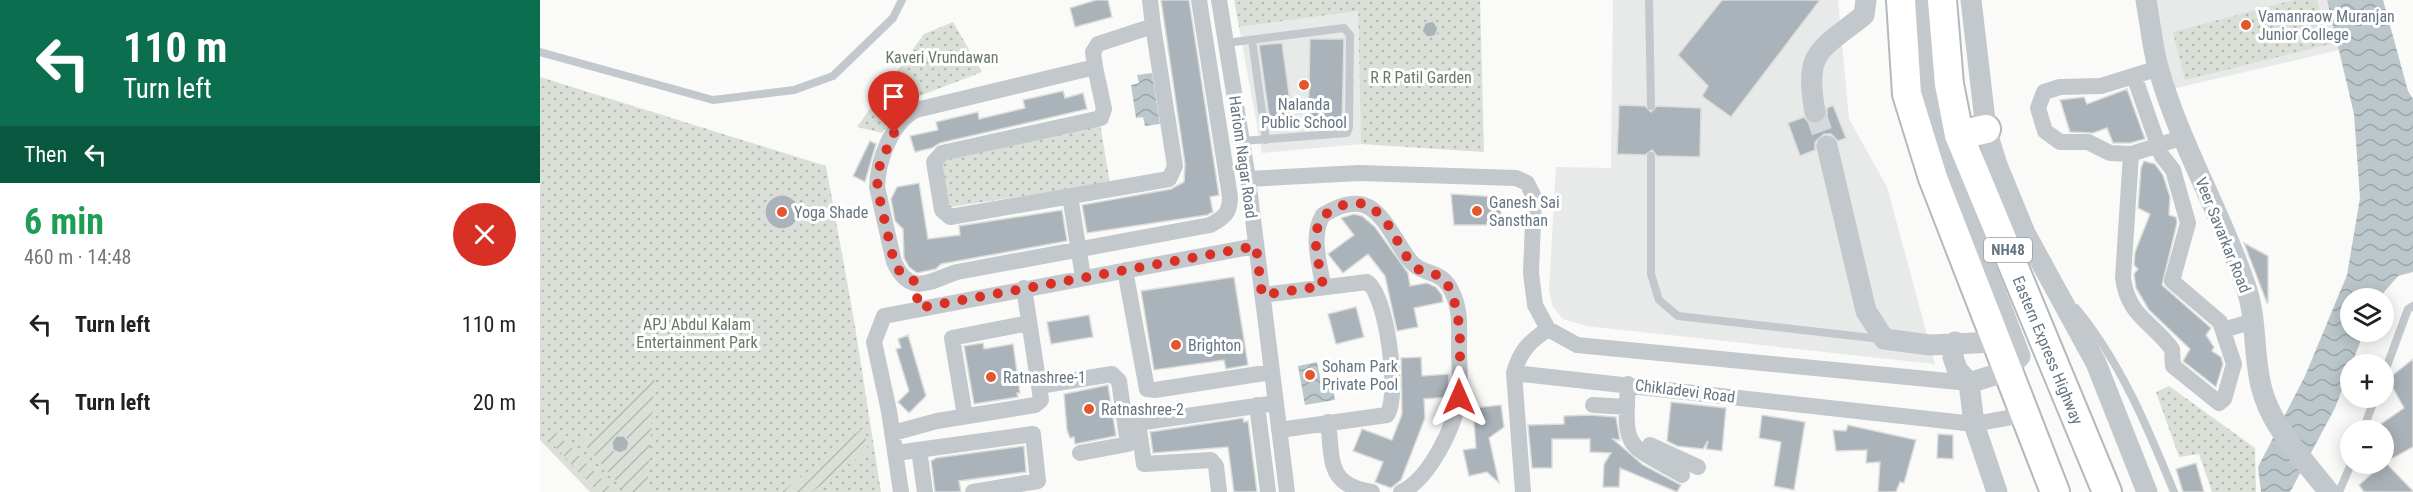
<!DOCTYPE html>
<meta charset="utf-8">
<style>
:root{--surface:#fff;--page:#f6f6f6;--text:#222;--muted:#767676}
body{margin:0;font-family:"Roboto Condensed",sans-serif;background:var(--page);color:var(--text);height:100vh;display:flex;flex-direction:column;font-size:22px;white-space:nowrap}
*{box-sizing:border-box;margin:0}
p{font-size:20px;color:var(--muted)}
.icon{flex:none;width:33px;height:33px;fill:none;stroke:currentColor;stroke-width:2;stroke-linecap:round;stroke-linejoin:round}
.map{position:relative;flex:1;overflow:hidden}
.panel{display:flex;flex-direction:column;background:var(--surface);width:540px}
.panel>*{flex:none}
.top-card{background:#0b6e4f;color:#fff;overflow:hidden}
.tools{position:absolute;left:1800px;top:288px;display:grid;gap:12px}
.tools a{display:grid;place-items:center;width:54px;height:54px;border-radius:50%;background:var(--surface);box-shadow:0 3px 15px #0003;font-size:30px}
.pin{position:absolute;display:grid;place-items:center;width:51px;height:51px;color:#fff;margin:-62px -26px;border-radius:50% 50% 50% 0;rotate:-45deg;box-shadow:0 0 6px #0007}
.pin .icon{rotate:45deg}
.me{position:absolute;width:66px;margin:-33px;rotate:0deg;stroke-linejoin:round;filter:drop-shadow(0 0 4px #0008)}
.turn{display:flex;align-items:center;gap:21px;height:126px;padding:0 24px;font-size:27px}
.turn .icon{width:78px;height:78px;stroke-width:2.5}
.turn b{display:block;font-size:42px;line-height:51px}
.then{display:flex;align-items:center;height:57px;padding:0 24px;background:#0003;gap:12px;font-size:22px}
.round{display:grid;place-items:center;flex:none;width:63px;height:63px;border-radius:32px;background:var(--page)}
.headline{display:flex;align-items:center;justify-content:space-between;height:102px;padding:0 24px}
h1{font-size:36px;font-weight:700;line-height:45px;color:#1e9e55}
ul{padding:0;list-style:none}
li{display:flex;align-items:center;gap:18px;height:78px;padding:0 24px}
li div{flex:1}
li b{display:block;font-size:22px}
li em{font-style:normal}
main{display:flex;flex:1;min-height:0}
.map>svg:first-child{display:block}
.built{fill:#e8e9e9}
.park{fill:url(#park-dots)}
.garden{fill:url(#garden-furrows)}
.water{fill:url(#water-waves)}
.building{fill:#aab3b9;stroke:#dcdcda;stroke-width:1.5}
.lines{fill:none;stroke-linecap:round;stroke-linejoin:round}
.tertiary-tunnel{stroke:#d5d9db;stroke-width:21;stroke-dasharray:21 10;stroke-linecap:butt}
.trunk-casing{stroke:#b4b9bd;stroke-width:32}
.service{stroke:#c3c8cc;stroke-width:8}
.minor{stroke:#c3c8cc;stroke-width:16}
.tertiary{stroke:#c3c8cc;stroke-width:21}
.trunk{stroke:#fff;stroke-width:28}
.route{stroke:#d93025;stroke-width:10;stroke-dasharray:0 18}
.poi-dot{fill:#e4572e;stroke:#fff;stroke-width:2}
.labels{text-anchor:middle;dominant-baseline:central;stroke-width:6;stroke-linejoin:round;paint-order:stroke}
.shield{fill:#fff;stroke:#939fa8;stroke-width:1.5}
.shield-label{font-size:15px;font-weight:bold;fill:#657683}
.poi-label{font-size:16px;fill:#657683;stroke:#fff;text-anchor:start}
.park-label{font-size:16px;fill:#687a64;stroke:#fff}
.street-label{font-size:16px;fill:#657683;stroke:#fff}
</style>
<main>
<section class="panel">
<div class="top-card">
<div class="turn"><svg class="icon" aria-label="left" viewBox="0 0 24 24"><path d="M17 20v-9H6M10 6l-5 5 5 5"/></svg><div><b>110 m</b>Turn left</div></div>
<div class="then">Then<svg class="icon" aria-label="left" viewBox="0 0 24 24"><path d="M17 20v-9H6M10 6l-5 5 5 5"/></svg></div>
</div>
<div class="headline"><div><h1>6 min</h1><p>460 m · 14:48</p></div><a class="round" style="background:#d93025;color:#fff"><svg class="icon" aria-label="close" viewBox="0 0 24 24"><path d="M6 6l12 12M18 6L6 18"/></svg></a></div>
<ul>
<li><svg class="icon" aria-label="left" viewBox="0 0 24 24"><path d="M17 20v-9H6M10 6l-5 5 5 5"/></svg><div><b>Turn left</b></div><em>110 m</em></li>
<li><svg class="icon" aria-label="left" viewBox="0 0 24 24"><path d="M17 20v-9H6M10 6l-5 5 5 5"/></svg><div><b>Turn left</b></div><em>20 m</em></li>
</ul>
</section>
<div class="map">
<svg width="1873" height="492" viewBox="0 0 1873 492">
<defs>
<pattern id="park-dots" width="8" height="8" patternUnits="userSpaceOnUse" patternTransform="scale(1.5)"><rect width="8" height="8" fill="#dadfd7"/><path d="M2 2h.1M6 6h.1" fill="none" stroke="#b4b9b4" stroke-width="1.8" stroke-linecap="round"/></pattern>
<pattern id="garden-furrows" width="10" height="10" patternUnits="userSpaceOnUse" patternTransform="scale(1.5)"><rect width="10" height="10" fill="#dadfd7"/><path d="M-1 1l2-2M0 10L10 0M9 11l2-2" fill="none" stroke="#b4b9b4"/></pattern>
<pattern id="water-waves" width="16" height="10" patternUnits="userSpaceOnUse" patternTransform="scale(1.5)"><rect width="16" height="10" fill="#bbc7cb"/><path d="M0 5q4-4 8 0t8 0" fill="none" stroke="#9ca6aa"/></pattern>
</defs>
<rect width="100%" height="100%" fill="#fafaf8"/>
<path class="built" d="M1073,0h225l11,119 38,68 48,177 -349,-38 -23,-7 -10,-12 -4,-16 7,-124 55,1z
M1616,0h171l12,50 -167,39 -8,-32z
M818,11l3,133 -99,9 -23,-126z"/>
<path class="park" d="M694,0h246l4,152 -123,-8 -3,-133 -119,16z
M1754,0h23l13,44 -145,36 -12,-48z
M413,22l29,50 -78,30 -22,31 -25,-6 67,-93z
M0,77l286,89 28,154 27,172h-291l-50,-52z
M559,118l11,65 -166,25 -7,-50z
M1629,386l86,62 1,44h-44l-13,-38 -20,3 -23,-65z"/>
<path class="garden" d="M115,372l-8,120h-21l-44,-50 25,-17z
M324,427l4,23 -56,42h-30z
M14,430l60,62h-16l-53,-56z"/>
<path class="water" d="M1787,0h56l25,91 5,8v173l-15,4 -19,22h-29v34h14l-29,76 -45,84h-29l-3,-25 47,-91 42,-101 13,-77 -6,-84z
M612,73l8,51 -15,2 -2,-9 -7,1 -5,-33 8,-2 -2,-8z
M777,362l5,24 10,-2 3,16 -30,5 -7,-39z"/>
<path class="building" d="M556,0h12l4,17 -37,10 -5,-19z
M621,0h28l30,195 -9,2 3,15 -6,3 -120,18 -5,-28 89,-16 13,-7 1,-18z
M1182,0h98l-89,117 -29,-21 6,-10 -30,-31z
M893,21l5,7 -3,8 -8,1 -5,-6 3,-8z
M770,39h34l-2,88 -34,2z
M742,43l12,87h-23l-12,-85z
M1587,89l18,50 -15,4h-17l-6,-15 -14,5 -23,-1 -10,-32 24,-3 3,7z
M523,91l2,7 18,-5 4,16 -147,34 -8,5 -17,4 -5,-16 28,-6 -2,-8 42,-10 1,7 46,-11 -2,-8z
M1079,105l26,1 6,6 6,-6 44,2 -1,49 -43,-1 -5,-6 -7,5 -28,-1z
M1293,105l13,33 -8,3 -7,-7h-7l-9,8v8l-15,6 -12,-33 16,-6 6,7h7l10,-7v-9z
M330,141l6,3 -11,38 -12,-6z
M1604,161l11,3 8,11 7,22 -1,18 7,2 1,6 -15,62 49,43 -5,7 8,12 -2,4 9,6 2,7 -7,23 -33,-26 7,-12 -41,-39 -13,-22 -2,-14 4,-5 -4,-4 1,-13 15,-38 -12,-6 3,-40z
M379,183l9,56 32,-4 -1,-9 103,-16 5,31 -126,23 -5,5 -19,4 -8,-6 -5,-9 -1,-29 -8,-8 -4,-22 6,-12z
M911,194l47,3 5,28h-49z
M225 212a17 17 0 1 1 34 0a17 17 0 1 1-34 0Z
M814,214l8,2 13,11 33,46 2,13 17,-3 9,4 6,8 1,7 -29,6 4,19 -21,4 -12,-55 -17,-22 -25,19 -15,-19 26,-19 -13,-17z
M1704,243l24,13v46l-1,1z
M694,277l14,88 -22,4 -2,-9 -70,10 -13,-79z
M816,307l8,30 -28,7 -8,-30z
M549,315l4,22 -42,7 -4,-22z
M368,335l18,61 -17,17 -11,-11 11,-11 -13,-42 5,-1 -3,-9z
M443,343l1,6 29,-5 7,49h-3l1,4 -44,7 -10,-58z
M881,357l1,19 27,-2 -1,23 -24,2 1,19 -24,62 -10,8 -16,-6 8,-20 -30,-11 9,-22 30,11 10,-26 -1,-56z
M1873,359v88l-29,16v-33h-12l32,-22 -16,-29z
M568,385l8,51 -41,8 -1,-7 -4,1 -3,-8 -3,-36z
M1131,402l55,6 -4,43 -16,-2 2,-8 -5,8 -26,-3 -10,-5z
M961,405l3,22 -15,11 10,45 -12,-11 -18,4 -6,-26 13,-2 -3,-40z
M1050,415l26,2 4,23 -7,-1 30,26 38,20 -4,7 -57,-24 -1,19h-16l1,-23 7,-11 -21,-1v-13h-38v29h-20l-4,-43 36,-1v-8z
M1222,415l43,7 -11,68 -20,-4 7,-44 -22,-4z
M703,418l1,4 4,-1 9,71h-23l-6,-45 -75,6 -3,-21z
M1308,425l68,15 -12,43 -4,-1 -4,10h-18l2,-30 -14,1 1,-13 -31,1 -3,-21 13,1z
M1398,434l15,1v24l-16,-1z
M76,436h8l5,6 -2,8 -7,3 -7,-3 -1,-8z
M484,446l2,26 -67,9 2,11h-26l-4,-31 5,-3z
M1845,462l28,29v1h-49l-5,-7z
M1656,463l8,29h-21l-7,-23z"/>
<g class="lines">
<path class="tertiary-tunnel" d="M1275,112l12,34"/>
<defs>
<g id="trunk">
<path d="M1361,0l6,94 26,84 122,314"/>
<path id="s1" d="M1402,0l7,84 10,51 148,357"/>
<path d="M1419,135l27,-6"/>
</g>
</defs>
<use href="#trunk" class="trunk-casing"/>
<path class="service" d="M1109,0l2,106
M712,40l14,100
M686,43l118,-15 6,7 -1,92 -2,6 -105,8
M0,52l173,48 81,-10 39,-14 60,-58 9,-18
M1111,156v118l8,26 19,16 203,23
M1536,308c44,53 72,120 98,184
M1844,374l24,-65 5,-3
M1823,430l12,-32
M1799,492l12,-28"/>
<path class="minor" d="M610,0l3,26 -55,18 -5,8 2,15 -179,43c-25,13 -38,50 -39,77l17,75c17,37 39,17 63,10l253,-47c14,-7 20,-12 20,-28l-31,-197
M679,0l29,179 39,313
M555,67l9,42 -3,9 -159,35 -8,9 8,48 8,7 219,-38 6,-13 -22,-140
M1619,68l-58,18 -41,1 -16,5 -6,16 7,23 15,11h28l22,11 21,1 53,-17
M1591,154l-8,124c5,38 28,43 49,71l1,17 46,37 5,-4 10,-35 -14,-42 -48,-41 16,-58 -15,-53 -11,-14 -28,-80
M708,179l111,-6 157,5 11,5 7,14 -3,76 4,32 13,24 29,16 392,38
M530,196l13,81
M585,270l22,119 8,1 117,-18
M783,286c-3,-23 -13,-50 0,-71 50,-31 60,7 85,43 14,20 33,9 44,34 9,18 7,35 7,54 0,17 2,35 0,51 -4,29 -30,83 -58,95
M484,288l15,98 73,-12 7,7 9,63 -48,9
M722,295l105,-13c20,12 33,115 20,133l-108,15
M1683,330l31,-9
M974,373l460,51 50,-9
M1088,384c-4,67 -2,59 54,91
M717,405l11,87
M1053,405l34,2
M425,416l-13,-78 77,-15
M788,422c5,38 -2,63 44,70
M353,433l44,-12 98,-16 6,-5 -2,-14
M1110,445l48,22
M379,450l6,42
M356,453l137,-19 5,47 -65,11
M361,492l-12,-81 -15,-69 10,-26 371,-70
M679,492l-3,-26 -5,-6 -67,4 -6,-41 138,-20
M983,492l-9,-119c6,-22 15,-31 34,-44"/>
<path class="tertiary" d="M1384,0l5,86 9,57 82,213 -13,15 -38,12
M1431,0l15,129 11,36 28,68 71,130 51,129
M1606,0c4,22 6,45 12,67 21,76 63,145 88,220 11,32 7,66 15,99 9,40 43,74 68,106
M1275,112c-11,-61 4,-61 49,-97l2,-15
M1287,146l39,165 18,28 46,6 66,-3
M1415,342l-2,15 4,12 12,14 5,41 23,68"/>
<use href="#trunk" class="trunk"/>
</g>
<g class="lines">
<path class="route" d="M354,133l-14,31 -3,23 17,75 6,10 14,9 5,27 337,-62 6,49 61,-9c-5,-32 -21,-69 21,-81 14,-4 23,-2 34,8 17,15 22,42 40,56 8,5 18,4 26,9 22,38 15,76 15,119"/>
</g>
<g class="poi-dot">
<circle cx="1706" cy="25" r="6"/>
<circle cx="764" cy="85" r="6"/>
<circle cx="937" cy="211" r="6"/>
<circle cx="242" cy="212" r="6"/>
<circle cx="636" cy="345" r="6"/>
<circle cx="770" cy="375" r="6"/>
<circle cx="451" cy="377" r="6"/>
<circle cx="549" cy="409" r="6"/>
</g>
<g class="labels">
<rect class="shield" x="1444" y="238" width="48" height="24" rx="4.5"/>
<g class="shield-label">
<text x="1468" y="250">NH48</text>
</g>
<g class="poi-label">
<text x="1718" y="16">Vamanraow Muranjan<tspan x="1718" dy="18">Junior College</tspan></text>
<text x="764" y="104" text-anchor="middle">Nalanda<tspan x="764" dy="18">Public School</tspan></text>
<text x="949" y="202">Ganesh Sai<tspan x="949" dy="18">Sansthan</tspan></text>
<text x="254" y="212">Yoga Shade</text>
<text x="648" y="345">Brighton</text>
<text x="782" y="366">Soham Park<tspan x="782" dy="18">Private Pool</tspan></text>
<text x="463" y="377">Ratnashree-1</text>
<text x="561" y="409">Ratnashree-2</text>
</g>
<g class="park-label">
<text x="402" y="57">Kaveri Vrundawan</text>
<text x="881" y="77">R R Patil Garden</text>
<text x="157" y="324">APJ Abdul Kalam<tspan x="157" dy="18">Entertainment Park</tspan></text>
</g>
<g class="street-label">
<text transform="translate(703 157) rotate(82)">Hariom Nagar Road</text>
<text transform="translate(1683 235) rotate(68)">Veer Savarkar Road</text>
<text stroke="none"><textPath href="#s1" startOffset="369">Eastern Express Highway</textPath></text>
<text transform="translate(1145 391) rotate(7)">Chikladevi Road</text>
</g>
</g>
</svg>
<div class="tools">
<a><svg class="icon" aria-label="layers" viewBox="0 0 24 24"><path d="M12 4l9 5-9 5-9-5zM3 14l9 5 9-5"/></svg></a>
<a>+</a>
<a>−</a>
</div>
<div class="pin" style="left:354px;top:133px;background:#d93025"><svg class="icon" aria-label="arrive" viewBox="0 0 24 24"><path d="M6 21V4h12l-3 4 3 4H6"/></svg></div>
<svg class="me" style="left:919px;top:397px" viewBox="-20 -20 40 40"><path d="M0-17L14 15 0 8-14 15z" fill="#d93025" stroke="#fff" stroke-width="4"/></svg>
</div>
</main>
